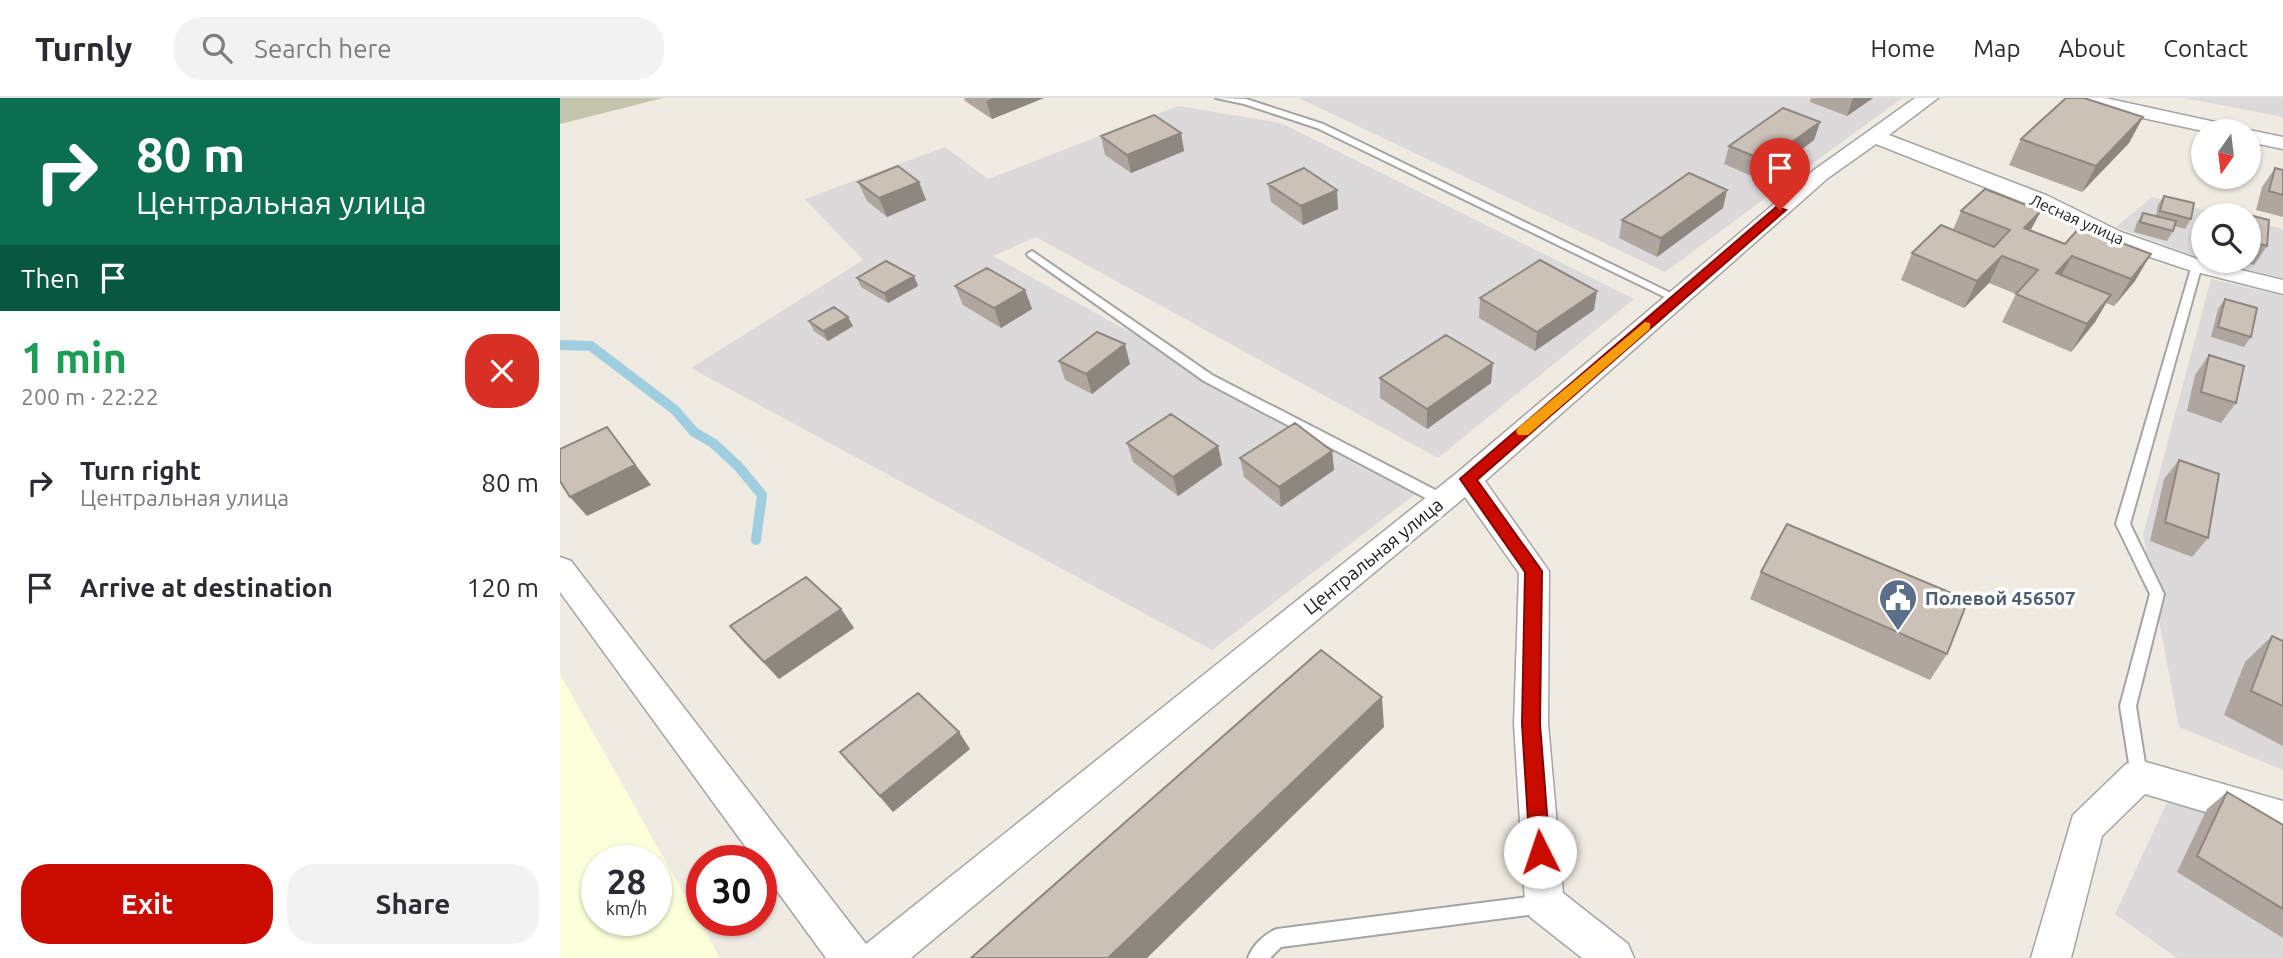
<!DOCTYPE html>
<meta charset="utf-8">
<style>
:root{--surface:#fff;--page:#f2f2f3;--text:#2b2b33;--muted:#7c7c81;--line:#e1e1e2;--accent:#c90b00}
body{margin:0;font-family:Ubuntu,sans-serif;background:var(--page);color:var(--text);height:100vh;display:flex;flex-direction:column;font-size:26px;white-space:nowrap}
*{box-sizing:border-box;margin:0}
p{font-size:23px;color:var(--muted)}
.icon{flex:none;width:38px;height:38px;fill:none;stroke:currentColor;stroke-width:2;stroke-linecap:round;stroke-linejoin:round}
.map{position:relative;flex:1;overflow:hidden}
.side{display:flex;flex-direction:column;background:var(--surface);width:560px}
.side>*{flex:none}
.guide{background:#0b6e4f;color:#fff;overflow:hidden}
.needle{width:46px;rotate:194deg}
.fabs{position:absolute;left:1631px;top:21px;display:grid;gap:14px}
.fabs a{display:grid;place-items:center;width:70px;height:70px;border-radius:50%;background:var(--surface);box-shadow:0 2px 5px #0004;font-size:35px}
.speed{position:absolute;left:21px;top:747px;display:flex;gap:14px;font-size:35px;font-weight:700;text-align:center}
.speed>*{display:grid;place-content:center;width:91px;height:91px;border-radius:50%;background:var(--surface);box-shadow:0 2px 5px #0004;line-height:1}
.speed small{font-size:18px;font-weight:400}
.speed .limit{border:10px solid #d22;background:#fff;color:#111}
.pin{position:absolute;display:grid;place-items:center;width:60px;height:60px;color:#fff;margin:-72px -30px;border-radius:50% 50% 50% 0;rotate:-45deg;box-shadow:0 0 7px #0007}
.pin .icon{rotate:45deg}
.me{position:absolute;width:77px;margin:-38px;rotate:356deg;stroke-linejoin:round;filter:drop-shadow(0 0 5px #0008)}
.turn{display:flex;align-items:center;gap:24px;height:147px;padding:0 21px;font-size:32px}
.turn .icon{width:91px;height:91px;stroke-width:2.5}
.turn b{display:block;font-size:49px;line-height:60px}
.then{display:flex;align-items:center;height:66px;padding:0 21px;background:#0003;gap:14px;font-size:26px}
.round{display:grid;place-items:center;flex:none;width:74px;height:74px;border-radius:28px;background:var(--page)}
.summary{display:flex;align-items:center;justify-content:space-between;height:119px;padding:0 21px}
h1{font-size:42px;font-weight:600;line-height:52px;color:#1e9e55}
.action{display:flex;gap:14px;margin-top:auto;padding:14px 21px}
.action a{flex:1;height:80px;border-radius:28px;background:var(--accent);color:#fff;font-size:28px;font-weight:600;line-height:80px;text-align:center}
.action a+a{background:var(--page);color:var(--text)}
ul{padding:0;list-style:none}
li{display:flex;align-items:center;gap:21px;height:105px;padding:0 21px}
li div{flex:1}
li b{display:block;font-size:26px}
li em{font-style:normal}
header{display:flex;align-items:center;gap:42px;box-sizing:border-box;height:98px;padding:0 35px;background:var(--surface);border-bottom:2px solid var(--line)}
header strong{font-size:33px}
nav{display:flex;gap:38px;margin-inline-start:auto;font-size:24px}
.search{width:490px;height:63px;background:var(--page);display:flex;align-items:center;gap:18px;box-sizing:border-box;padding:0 24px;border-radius:28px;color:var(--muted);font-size:26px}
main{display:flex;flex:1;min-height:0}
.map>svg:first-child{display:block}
.residential{fill:#dbd9d9}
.education{fill:#fdffda;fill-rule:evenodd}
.construction{fill:#c3c4ac}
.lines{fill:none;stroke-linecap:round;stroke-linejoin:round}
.stream{stroke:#9ecee0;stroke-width:10}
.lane-casing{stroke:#a4a4a4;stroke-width:4}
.street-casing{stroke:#a4a4a4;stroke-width:3}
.lane{fill:#fff;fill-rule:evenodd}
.street{fill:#fff;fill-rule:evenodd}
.wall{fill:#afa69d}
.shaded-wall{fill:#8e8780}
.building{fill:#cbc1b7;stroke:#8e8780;stroke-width:2}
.route{fill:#c90b00;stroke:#830700;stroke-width:2}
.slow{fill:#f59e0b}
.labels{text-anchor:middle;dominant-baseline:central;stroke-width:7;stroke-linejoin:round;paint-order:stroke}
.far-street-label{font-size:16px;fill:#1d1d1d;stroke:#fff}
.street-label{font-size:19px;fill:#1d1d1d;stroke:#fff}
.service-label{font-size:19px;font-weight:bold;fill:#4e5e75;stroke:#fff;text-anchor:start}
</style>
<header>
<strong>Turnly</strong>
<div class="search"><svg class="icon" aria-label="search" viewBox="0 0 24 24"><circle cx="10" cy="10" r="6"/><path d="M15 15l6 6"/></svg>Search here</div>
<nav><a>Home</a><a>Map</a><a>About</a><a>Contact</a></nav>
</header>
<main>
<section class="side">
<div class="guide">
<div class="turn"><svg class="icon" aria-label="right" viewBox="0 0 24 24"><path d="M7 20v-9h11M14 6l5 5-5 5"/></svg><div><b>80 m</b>Центральная улица</div></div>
<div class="then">Then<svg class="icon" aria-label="arrive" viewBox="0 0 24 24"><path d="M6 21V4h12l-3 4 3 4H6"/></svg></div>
</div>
<div class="summary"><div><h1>1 min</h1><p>200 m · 22:22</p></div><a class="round" style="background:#d93025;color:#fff"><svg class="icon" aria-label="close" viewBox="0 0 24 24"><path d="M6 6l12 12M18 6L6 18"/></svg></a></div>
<ul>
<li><svg class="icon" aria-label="right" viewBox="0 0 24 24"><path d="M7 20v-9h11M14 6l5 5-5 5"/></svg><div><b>Turn right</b><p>Центральная улица</p></div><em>80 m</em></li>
<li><svg class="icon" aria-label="arrive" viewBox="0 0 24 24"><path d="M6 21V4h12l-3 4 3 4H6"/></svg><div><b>Arrive at destination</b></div><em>120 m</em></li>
</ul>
<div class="action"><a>Exit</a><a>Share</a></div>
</section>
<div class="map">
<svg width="1723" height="860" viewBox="0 0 1723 860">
<rect width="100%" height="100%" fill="#efebe1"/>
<path class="residential" d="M739,0h603l-237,174z
M1625,0h98v19z
M618,8l103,17 353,176 -196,159 -402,-221 -43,19 425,236 -206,158 -521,-282 172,-108 -58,-61 140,-52 43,32z
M1592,99l73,18h-22v44l-87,-32z
M1689,123l34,8v49l-72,-17h38z
M1651,181l72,17v474l-104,-43 -36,-192z
M1612,694l111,36v130h-106l-62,-44z"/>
<path class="education" d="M0,576l160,284h-160zM37,763h59v59h-59z"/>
<path class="construction" d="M0,0h103l-103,26z"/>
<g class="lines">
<path class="stream" d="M0,247l31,1 84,64 19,22 19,11 25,23 24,29 -6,45"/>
<defs>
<path id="lane" d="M656,0l30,1 77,25 360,175 -6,3 -4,-1 -356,-173 -73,-24z
M472,153l180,124 235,121 2,4 -2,4h-10l-233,-123 -176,-125 -1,-2z
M1637,164l5,3 -72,259 34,70 -28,112 11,70 -2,5 -6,3 -6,-3 -2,-5 -11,-70 30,-112 -34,-70 76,-259z
M983,797l6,3 3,6 -3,6 -6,3 -262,34 -11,11h-22c4,-12 17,-25 29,-29z"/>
<path id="street" d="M1355,0h23l-49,37 157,60 75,37 82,29 80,19v14l-94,-24 -84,-28 -75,-37 -154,-61 -48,34 -343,303 64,90 -1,153 15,169 65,51 6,14h-52l-52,-41 -5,-14 -11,-179 5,-151 -54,-76 -554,461h-85l-65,-89v-8h-5l-196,-269v-35l11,4 295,383 592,-472 356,-302z
M1508,0h37l124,27 7,2 3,4h-36l-125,-27z
M1689,32l34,7v12l-34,-7v-11h-5z
M1579,662l144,41v34l-138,-41 -43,42 -31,122h-40l42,-143 53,-51z"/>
</defs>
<use href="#lane" class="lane-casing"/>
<use href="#street" class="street-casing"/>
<use href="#lane" class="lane"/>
<use href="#street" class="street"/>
</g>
<path class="wall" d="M404,0h80l-52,21 -27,-18z
M1251,0h62l-26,18 -37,-14z
M1583,19l-14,26 -47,49 -73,-27 12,-26z
M1260,24l-6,18 -53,40 -37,-16 5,-18z
M621,35l3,18 -53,22 -26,-18 -4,-19z
M1715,70l8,2v47l-27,-7 6,-23z
M298,84h61l7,18 -39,17 -20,-16z
M708,86l70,25 -35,16 -32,-23z
M1167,92l-4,18 -66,49 -38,-19 3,-18z
M1604,98l27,23 -6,10 -11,-3 -1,5 -6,10 -33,-9 3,-10 6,-9 13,3 2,-11z
M1670,112l39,10 -2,26 -13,19 -16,-4h11v-46h-22z
M1401,113l70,19 104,51 -21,25 -8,-3 -11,19 -24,30 -69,-30 14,-28 -27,-11 -25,25 -63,-28 11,-27 41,-23z
M354,178l4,10 -30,17 -27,-16 -4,-9z
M395,188l70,4 7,19 -31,19 -38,-23z
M920,200l114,12 -59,41 -56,-33z
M1665,201l26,38 -7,10 -33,-10 7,-28z
M249,223l44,5 -25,15 -14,-10z
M1649,257l27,48 -15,20 -34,-12 8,-36z
M499,263l71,3 -38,30 -27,-14z
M820,280l111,5 -64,46 -47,-31z
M567,345l91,3 4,19 -44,31 -45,-34z
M772,353l2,19 -53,37 -37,-30 -4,-19z
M1619,362l29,78 -16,19 -42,-16 14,-62z
M1201,474l186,82 -17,26 -180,-81z
M281,511l13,19 -75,51 -34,-35 -15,-18z
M1712,538l11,5v105l-59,-31 21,-53z
M410,651l-77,63 -53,-60z
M1667,694l56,33v113l-106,-66 30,-63z"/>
<path class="shaded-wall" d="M433,0h51l-52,21 -6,-18z
M1293,0h20l-26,18z
M1583,19l-14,26 -47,49 14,-26z
M1260,24l-6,18 -53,40 5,-19z
M621,35l3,18 -53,22 -4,-18z
M359,84l7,18 -39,17 -8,-19z
M777,92l1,19 -35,16 -2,-19z
M1167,92l-4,18 -66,49 4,-19z
M1481,113l-14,26 -3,-9z
M1591,156l-16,27 -21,25 17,-27z
M1442,158l-13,27 -25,25 13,-27z
M1512,158l-15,27 -1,-10z
M354,178l4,10 -30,17 -4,-10z
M465,192l7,19 -31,19 -7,-20z
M1037,193l-3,19 -59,41 2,-19z
M1551,197l-16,27 -24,30 16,-28z
M288,219l5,9 -25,15 -5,-10z
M565,246l5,20 -38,30 -6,-20z
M933,265l-2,20 -64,46v-20z
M47,329l44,58 -64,31 -17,-19z
M658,348l4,19 -44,31 -5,-19z
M772,353l2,19 -53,37 -2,-20z
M281,511l13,19 -75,51 -15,-17z
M822,599l2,30 -237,231h-39z
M399,634l11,17 -77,63 -13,-16z"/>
<path class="building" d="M1506,0h18l59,19 -47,49 -75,-27z
M1223,10l37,14 -54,39 -37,-15z
M594,17l27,18 -54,22 -26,-19z
M338,68l21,16 -40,16 -21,-16z
M744,70l33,22 -36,16 -33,-22z
M1715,70l8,2v25l-14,-4z
M1129,75l38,17 -66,48 -39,-18z
M1425,91l56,22 -17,17 41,16 15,-17 71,27 -20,25 -59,-23 -16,17 55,22 -24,29 -71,-30 22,-24 -36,-14 -25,25 -65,-28 29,-28 53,22 16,-17 -49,-19z
M1604,98l30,7 -3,16 -31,-8z
M1670,112l39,10 -2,26 -18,-5v-26h-20z
M1583,115l33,8 -3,10 -33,-9z
M980,162l57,31 -60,41 -57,-34z
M326,163l28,15 -30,17 -27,-15z
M427,170l38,22 -31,18 -39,-22z
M1665,201l32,9 -6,29 -33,-10z
M274,209l14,10 -25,14 -14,-10z
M537,234l28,12 -39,30 -27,-13z
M886,237l47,28 -66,46 -47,-31z
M1649,257l35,11 -8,37 -35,-11z
M611,316l47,32 -45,31 -46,-34z
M735,325l37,28 -53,36 -39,-29z
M47,329l28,38 -65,32 -10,-16v-32z
M1619,362l40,14 -11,64 -43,-16z
M1227,426l181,76 -21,54 -186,-82z
M246,479l35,32 -77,53 -34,-36z
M1712,538l11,5v65l-32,-15z
M761,552l61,47 -274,261h-137z
M358,595l41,39 -79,64 -40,-44z
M1667,694l56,33v84l-86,-53z"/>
<path class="route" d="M1216,109l10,3 -309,270 65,91 -2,153 10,128 -3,7 -7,3 -7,-3 -3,-7 -8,-128 3,-152 -65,-93z"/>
<path class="slow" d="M1085,224l5,1v6l-122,106h-10l-2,-4 2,-3z"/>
<defs>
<symbol id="civic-pin" viewBox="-11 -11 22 30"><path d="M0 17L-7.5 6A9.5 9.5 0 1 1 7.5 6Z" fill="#5c6f8a" stroke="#fff"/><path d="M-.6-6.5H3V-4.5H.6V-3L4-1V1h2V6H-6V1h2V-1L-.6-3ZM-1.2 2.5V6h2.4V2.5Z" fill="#fff"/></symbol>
</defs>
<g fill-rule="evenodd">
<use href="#civic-pin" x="1316" y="478" width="44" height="60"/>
</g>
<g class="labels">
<g class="far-street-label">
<text transform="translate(1517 121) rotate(24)">Лесная улица</text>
</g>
<g class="street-label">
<text transform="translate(813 458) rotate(-39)">Центральная улица</text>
</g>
<g class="service-label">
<text x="1365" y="500">Полевой 456507</text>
</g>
</g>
</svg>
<div class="fabs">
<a><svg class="needle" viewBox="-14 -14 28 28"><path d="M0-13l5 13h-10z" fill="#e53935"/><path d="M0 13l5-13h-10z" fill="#7c7c81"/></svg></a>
<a><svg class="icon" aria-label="search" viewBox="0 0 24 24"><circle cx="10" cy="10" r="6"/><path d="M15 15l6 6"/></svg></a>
</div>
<div class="speed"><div>28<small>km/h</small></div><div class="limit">30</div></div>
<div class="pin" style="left:1220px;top:112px;background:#d93025"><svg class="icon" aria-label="arrive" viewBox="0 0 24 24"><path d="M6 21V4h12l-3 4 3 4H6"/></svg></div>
<svg class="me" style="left:980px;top:754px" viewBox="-20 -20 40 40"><circle r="19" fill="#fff"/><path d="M0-13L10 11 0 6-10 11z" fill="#c90b00"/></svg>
</div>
</main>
